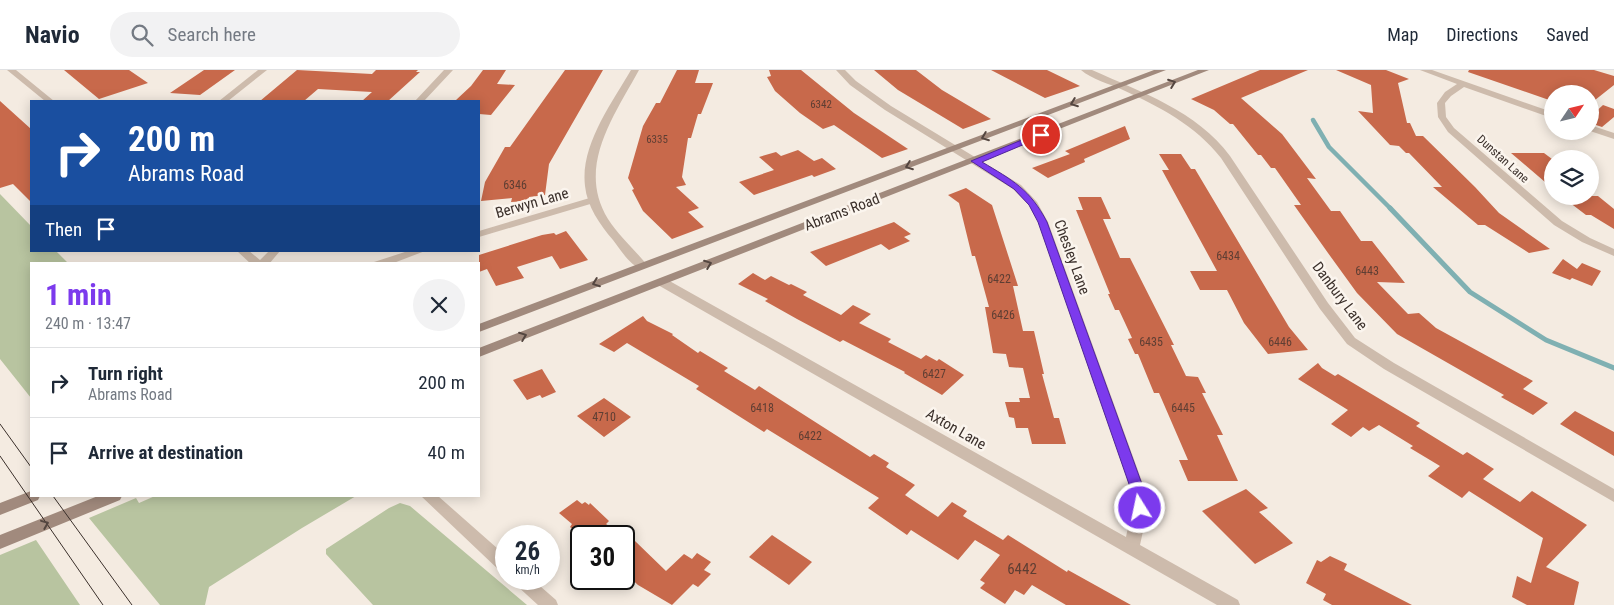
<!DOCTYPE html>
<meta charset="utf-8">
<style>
:root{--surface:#fff;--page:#f2f2f3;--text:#1f2937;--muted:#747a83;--line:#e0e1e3;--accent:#7c3aed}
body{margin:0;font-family:"Roboto Condensed",sans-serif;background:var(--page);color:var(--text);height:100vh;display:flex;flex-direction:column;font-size:19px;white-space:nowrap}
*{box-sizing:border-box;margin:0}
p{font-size:16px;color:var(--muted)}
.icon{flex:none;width:28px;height:28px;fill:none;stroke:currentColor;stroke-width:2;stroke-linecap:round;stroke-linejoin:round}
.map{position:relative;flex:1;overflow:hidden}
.sheet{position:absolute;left:30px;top:192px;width:450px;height:235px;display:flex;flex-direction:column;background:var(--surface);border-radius:0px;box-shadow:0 2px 12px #0003}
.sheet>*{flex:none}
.guide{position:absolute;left:30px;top:30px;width:450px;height:152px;border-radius:0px;box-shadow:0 2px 12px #0003;background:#1a4fa0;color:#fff;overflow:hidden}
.needle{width:32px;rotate:55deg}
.buttons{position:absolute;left:1544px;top:15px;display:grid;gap:10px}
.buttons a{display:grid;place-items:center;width:55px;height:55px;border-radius:50%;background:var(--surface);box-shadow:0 2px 12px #0003;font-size:25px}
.speed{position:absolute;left:495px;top:455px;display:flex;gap:10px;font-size:25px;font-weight:700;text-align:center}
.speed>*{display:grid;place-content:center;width:65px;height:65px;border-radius:50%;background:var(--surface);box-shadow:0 2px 12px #0003;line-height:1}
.speed small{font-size:12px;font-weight:400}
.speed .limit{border:2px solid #111;border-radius:8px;background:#fff;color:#111}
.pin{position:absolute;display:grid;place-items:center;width:42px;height:42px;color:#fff;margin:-21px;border:2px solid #fff;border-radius:50%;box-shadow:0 1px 5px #0007}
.me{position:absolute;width:55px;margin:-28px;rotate:350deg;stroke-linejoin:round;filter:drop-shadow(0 0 4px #0008)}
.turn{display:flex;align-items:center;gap:18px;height:105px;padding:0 15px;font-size:22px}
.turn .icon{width:65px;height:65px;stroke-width:2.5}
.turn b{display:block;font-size:35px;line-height:42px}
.then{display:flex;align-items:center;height:48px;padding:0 15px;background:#0003;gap:10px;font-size:19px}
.round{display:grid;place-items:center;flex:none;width:52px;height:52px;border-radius:26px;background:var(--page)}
.overview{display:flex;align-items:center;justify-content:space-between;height:85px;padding:0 15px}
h1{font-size:30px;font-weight:700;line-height:38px;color:var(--accent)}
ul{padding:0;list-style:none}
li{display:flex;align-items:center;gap:15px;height:70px;padding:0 15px;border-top:1px solid var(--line)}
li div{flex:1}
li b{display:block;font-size:19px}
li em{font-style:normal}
header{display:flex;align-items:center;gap:30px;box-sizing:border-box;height:70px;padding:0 25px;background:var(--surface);border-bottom:1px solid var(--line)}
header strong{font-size:24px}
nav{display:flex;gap:28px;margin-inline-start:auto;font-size:18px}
.search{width:350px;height:45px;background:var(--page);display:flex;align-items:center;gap:12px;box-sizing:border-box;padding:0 18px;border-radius:28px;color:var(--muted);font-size:19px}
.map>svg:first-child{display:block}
.green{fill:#b8c4a0}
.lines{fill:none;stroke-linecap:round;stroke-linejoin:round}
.stream-far1{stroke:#7fb0b2;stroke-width:4.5}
.stream{stroke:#7fb0b2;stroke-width:5}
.building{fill:#c8694b}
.minor{fill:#cdbbac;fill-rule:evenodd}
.tertiary{fill:#cdbbac;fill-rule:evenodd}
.secondary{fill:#a18a7d;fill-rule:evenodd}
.tram{stroke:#3b302b;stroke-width:1}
.oneway{stroke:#544640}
.route{fill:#7c3aed;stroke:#51269a}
.labels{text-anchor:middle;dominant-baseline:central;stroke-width:5;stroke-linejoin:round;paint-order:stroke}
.far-number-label{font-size:11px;fill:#5e3e33}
.far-street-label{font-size:12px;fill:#3b302b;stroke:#fbf5ee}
.number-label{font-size:12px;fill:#5e3e33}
.street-label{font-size:15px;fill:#3b302b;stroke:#fbf5ee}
.near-number-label{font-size:15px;fill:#5e3e33}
</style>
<header>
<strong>Navio</strong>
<div class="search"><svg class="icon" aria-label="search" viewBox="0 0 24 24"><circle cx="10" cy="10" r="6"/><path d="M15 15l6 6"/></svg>Search here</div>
<nav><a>Map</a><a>Directions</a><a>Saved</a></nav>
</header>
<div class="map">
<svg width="1614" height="535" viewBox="0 0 1614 535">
<rect width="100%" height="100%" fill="#f4ebe1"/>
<path class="green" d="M0,124l31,32v25h25l13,13h-38v134l-31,-39z
M155,426h201l-54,32 -93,59 -4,18h-45l-71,-87 47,-20 3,5z
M400,433l10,3 117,99h-154l-47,-51v-5l63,-41z
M36,470l44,65h-80v-50z"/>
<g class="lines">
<path class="stream-far1" d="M1313,50l16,27 62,62"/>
<path class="stream" d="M1390,138l80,84 76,48 68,28"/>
</g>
<path class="building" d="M64,0h65l19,13 -49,16z
M204,0h31l-35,25 -30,-2z
M297,0l75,4 4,-4h42l-2,2h4l-32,29h-26l10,-9 -54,-3 -14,12h-44z
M483,0h23l-9,14 18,1 -24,30 -12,-1v-13l-23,-1 15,-14z
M565,0h38l-54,94 -4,31 -16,2 -1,4 -17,1 1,-4 -31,3 4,-19 20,-35h5z
M677,0h22l-4,13h18l-12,31h-3l-7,24h-3l-6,39 4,8 -10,2 23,21 -11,4 16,15 -32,12 -29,-28 -11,-21 2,-1 -6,-11 15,-52 13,-23h4z
M769,0h32l53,43 54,36 -26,9 -48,-33 -11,4 -23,-16 -25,-22 -8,-14 4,-1z
M874,0h42l26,20 49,29 -28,10 -65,-39z
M991,0h56l33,16 -35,12z
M1260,0h48l-67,28 41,36 34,45 -9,-1 24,33h9l21,30h11l33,42 -28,-1 31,32 11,-1 17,15 97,53 -10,8 25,14 -15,12 -32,-18 3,-2 -107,-61 -40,-41 -29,-40 -34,-48h7l-26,-37h-4l-10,-13h-3l-25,-31h-3l-16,-14 -23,-11z
M1336,0h50l23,9 -11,4 9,40h3l6,13h7l52,51 24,26 51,36 -21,4 -44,-28h-7l-45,-38h9l-33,-34h-3l-7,-7 -9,-1 -32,-34 15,2 -2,-28z
M1469,0h125l20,6v9l-24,19v-10h-38v7l-84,-29z
M0,31l31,28v73l-18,-18 -13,4z
M1603,35l11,4v8l-12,10 -12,-4v-6z
M1125,56l5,13 -46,20 1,3 -37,16 -16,-10 38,-14 -5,-3z
M798,80l16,11 8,-3 14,11 -22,8 -2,-2 -58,20 -15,-13 35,-12 -15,-13 17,-5 5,4z
M1511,83h33l8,6v29z
M1159,84h22l10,15h4l94,158 19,23 -40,4 -24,-31 -17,-33h-27l-10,-19h27l-55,-101h7z
M966,118l26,17 26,81h-5l10,45h11l10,43h-2l12,44h5l7,26h-34l-4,-16h-12l-2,-10 -5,-1 -4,-15h15l-1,-4h11l-7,-30 -14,-1 -3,-13 -13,-1 -8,-46h4l-14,-51h-3l-13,-53 -11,-8z
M1561,126h37l16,13v20l-23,-14h-5z
M1078,127h23l10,22h-8l17,39h10l44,87h-3l15,31 12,1 8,16h-4l21,42h-6l21,46h-50l-9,-21h9l-29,-67h-5l-16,-39h-3l-7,-15 4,-1 -13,-28h-4l-7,-16h2l-34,-84h7z
M894,152l17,12 -7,3 6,4 -21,9 -8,-6 -55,22 -16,-14z
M566,161l22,29 -28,9 -8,-13 -35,11 7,11 -28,8 -9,-17 -8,3v-17l63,-20 12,-2 2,2z
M1563,189l14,10 5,-6 19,8 -9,15 -20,-8 -2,2 -18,-7z
M753,203l12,7 6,-4 18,9 2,-1 16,8 -4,3 38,20 12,-10 18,9 -12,9 32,16 -3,3 33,17 5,-4 11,6 2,-2 25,16 -22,20 -38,-22 1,-1 -62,-32 -3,2 -43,-23 -32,-18 3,-2 -30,-15z
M643,246l4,5 26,13 -1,1 26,18 2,-2 28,17 -4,3 31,19 4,-4 111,71 4,-3 15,9 -3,4 29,18 -10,10 33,22 14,-15 15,9 -4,5 40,24 5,-5 59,37 1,-2 63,35h-65l-34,-20 -8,10 -9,-5 -10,14 -25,-16 5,-5 -5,-3 20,-25 -25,-15 -17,20 -47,-30 -4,5 -39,-27 11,-10 -112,-69 -3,3 -68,-43 3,-3 -72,-43 -13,9 -15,-8z
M1318,293l4,5 13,8 3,-2 82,49 -4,3 47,29 4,-3 27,17 -11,10 37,23 12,-11 55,34 -41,42 33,15 -5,23h-47l-15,-8 5,-21 14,7 12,-45 -74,-47 -7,7 -34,-22 12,-10 -30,-18 3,-2 -34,-21 -10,6 -6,-4 -12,10 -20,-13 17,-14 -50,-31z
M542,299l14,23 -14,6 -2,-3 -13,5 -14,-20z
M604,328l27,19 -27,20 -27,-21z
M1575,341l39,21v24l-54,-32z
M1246,419l22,19 -9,4 34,31 -38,21 -53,-53z
M577,430l5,4 3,-2 4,3 1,-2 19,18 -3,3 27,18 2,-1 31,30 18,-17 8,5 5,-6 14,9 -7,8 7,4 -13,13 -5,-3 -21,21 -34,-20 -14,-13v-36h-43l-11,-9 2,-3 -13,-11z
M772,465l40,27 -23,23 -40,-28z
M1330,486l17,8 -3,6 68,35h-80l-9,-5 3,-6 -20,-11 11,-23 4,2z"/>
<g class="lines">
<path class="minor" d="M7,0h9l38,31h-9z
M258,0h9l-39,31h-9z
M444,0h9l-29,31h-9z
M836,0h9l11,11 35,25 130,79 16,17 11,20 96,265 4,21 -8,37 98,55 2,5h-23l-559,-320 -2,-3 2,-3h8l460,258 6,-29 -2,-21 -92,-265 -9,-17 -16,-16 -128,-79 -35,-25z
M1081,0h11c49,22 105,41 138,86l98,147 27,35 39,25 220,126v13l-230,-133 -37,-25 -27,-35 -99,-151c-26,-33 -61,-51 -98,-68 -13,-6 -32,-11 -42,-20z
M1420,0h12l120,42v6l-3,-1 -85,-30 -13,9 -6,7 1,14 8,11 108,93 28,17 24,11v7l-32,-14 -28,-17 -106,-93 -10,-15 -1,-14 8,-11 12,-8z
M1590,55l24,8v6l-24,-8z
M593,127l4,1 1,2 -1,2 -118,35v-6z
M237,181h12l11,9 9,-9h11l-11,13h-18z
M408,181h17l-34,13h-18l1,-2z"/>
<path class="tertiary" d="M631,0h8c-25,46 -63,97 -31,149 11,17 27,31 40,47l-6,3c-11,-2 -22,-20 -29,-29 -13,-15 -26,-34 -28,-54 -5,-41 27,-83 46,-116z
M421,426h17l68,60v17l-6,-2z
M513,509h19l24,21 2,5h-20l-23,-21z"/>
<path class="secondary" d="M1154,0h12l-687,262v-8z
M1198,0h11l-730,287v-9z
M31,421v5h9l-2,4 -38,15v-12z
M98,426h24l-2,4 -120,49v-14z"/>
<path class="tram" d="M0,354l31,43
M0,386l103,149
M53,426l79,109"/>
</g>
<defs><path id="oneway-chevron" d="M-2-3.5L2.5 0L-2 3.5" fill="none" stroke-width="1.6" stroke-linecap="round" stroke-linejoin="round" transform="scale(1.25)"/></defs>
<g class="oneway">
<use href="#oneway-chevron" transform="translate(1172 13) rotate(-21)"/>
<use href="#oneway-chevron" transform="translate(1074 33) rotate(159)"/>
<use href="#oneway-chevron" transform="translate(985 67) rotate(159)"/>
<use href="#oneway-chevron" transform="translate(909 96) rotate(159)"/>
<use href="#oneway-chevron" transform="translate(708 194) rotate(-21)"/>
<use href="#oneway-chevron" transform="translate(596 213) rotate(159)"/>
<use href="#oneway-chevron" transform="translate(523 266) rotate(-21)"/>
<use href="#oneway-chevron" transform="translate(45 454) rotate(-22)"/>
</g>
<path class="route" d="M1041,62l3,1v3l-62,26c30,18 48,27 65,60l96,265 4,21 -2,4 -5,2 -5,-2 -5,-25 -92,-265 -9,-17 -15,-16 -43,-28z"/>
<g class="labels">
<g class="far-number-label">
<text x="821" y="34">6342</text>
<text x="657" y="69">6335</text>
</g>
<g class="far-street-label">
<text transform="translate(1503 89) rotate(42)">Dunstan Lane</text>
</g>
<g class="number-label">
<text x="515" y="115">6346</text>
<text x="1228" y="186">6434</text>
<text x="1367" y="201">6443</text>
<text x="999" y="209">6422</text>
<text x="1003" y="245">6426</text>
<text x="1151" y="272">6435</text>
<text x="1280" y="272">6446</text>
<text x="934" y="304">6427</text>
<text x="762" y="338">6418</text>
<text x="1183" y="338">6445</text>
<text x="604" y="347">4710</text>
<text x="810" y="366">6422</text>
</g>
<g class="street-label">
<text transform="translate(532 133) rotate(-16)">Berwyn Lane</text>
<text transform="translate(842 142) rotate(-21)">Abrams Road</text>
<text transform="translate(1072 187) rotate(70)">Chesley Lane</text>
<text transform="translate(1340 226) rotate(53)">Danbury Lane</text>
<text transform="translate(956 359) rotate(30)">Axton Lane</text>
</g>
<g class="near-number-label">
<text x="1022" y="499">6442</text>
</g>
</g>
</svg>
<div class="buttons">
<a><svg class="needle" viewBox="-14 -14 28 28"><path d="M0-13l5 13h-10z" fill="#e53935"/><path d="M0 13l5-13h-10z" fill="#747a83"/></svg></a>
<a><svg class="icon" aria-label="layers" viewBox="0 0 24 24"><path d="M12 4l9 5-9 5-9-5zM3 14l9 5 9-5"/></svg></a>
</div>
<div class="speed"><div>26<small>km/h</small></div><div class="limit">30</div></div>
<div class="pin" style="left:1041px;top:65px;background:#d93025"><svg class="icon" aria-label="arrive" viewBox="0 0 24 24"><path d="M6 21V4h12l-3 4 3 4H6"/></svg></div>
<svg class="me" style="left:1140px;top:438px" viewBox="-20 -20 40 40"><circle r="17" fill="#7c3aed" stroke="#fff" stroke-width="3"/><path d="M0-11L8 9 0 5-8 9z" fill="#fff"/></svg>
<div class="guide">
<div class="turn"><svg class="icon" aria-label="right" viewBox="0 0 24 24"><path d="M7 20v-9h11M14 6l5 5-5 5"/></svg><div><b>200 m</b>Abrams Road</div></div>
<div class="then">Then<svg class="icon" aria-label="arrive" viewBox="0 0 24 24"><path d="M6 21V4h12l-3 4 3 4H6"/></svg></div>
</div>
<section class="sheet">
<div class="overview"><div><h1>1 min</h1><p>240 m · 13:47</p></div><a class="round"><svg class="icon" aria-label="close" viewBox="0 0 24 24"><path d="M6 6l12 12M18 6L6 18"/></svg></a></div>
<ul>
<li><svg class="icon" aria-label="right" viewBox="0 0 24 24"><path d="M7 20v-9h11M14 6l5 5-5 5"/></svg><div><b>Turn right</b><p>Abrams Road</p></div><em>200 m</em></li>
<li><svg class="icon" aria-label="arrive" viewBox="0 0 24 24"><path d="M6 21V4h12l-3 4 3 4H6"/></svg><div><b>Arrive at destination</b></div><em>40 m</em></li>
</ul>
</section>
</div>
